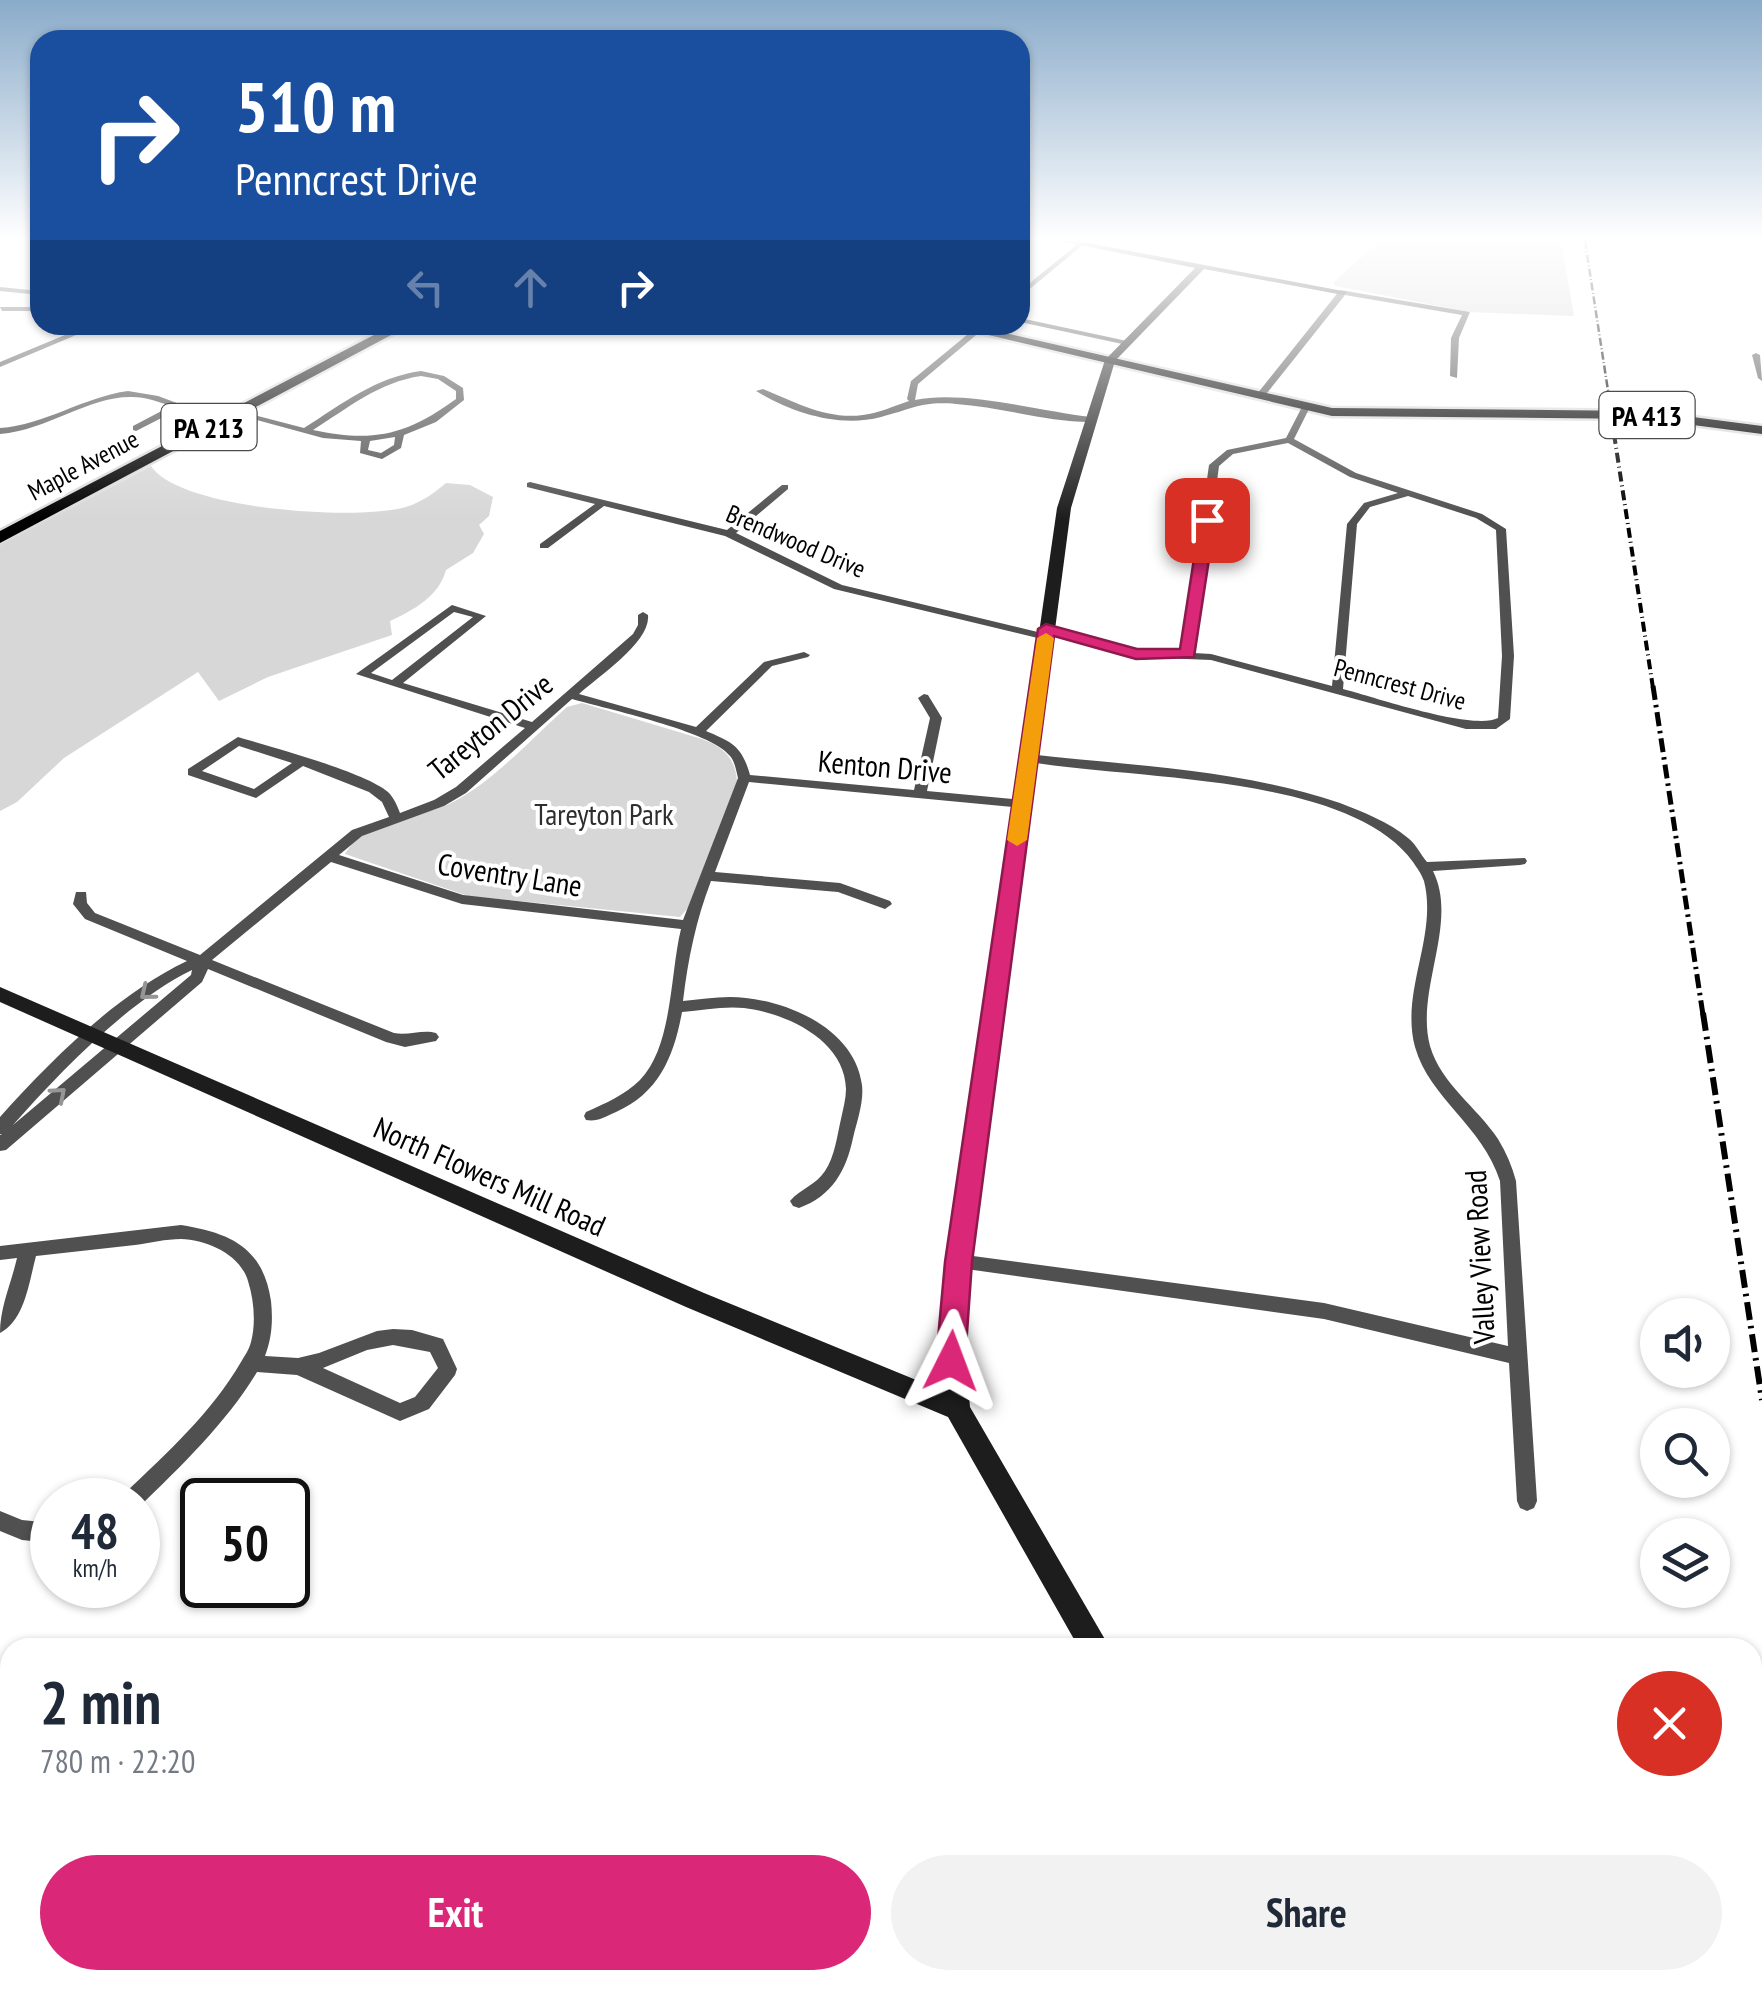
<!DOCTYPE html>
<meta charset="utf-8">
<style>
:root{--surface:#fff;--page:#f2f2f3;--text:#1f2937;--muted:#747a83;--accent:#db2777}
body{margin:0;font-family:"PT Sans Narrow",sans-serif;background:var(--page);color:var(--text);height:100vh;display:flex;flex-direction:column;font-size:38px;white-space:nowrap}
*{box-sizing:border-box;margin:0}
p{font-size:32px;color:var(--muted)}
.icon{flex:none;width:55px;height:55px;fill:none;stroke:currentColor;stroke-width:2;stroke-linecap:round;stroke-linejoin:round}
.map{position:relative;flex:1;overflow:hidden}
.details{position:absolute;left:0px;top:1638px;width:1762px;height:352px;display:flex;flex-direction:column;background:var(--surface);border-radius:30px 30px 0 0;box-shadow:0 2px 8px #0004}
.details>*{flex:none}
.hud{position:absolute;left:30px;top:30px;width:1000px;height:305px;border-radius:30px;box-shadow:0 2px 8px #0004;background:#1a4fa0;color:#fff;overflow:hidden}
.fabs{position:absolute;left:1640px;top:1298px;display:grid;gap:20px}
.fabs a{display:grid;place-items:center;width:90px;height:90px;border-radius:50%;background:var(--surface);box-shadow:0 2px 8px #0004;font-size:50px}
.speed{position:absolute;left:30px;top:1478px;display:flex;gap:20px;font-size:50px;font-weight:700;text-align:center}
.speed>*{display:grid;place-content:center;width:130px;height:130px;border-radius:50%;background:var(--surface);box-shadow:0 2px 8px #0004;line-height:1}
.speed small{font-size:25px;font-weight:400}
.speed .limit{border:5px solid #111;border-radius:15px;background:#fff;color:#111}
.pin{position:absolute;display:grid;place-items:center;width:85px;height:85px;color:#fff;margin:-42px;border-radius:20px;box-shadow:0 5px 15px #0006}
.me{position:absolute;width:110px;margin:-55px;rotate:3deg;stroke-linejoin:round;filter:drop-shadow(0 0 8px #0008)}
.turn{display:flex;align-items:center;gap:35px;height:210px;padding:0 40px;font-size:45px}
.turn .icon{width:130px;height:130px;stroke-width:2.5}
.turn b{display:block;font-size:70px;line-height:85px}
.lanes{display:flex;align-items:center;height:95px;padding:0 40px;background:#0003;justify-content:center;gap:50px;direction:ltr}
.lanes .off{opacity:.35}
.round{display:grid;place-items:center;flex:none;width:105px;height:105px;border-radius:52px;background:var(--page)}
.summary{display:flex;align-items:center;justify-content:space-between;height:170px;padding:0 40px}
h1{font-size:60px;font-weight:700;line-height:75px}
.cta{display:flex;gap:20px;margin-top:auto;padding:20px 40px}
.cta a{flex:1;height:115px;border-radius:60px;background:var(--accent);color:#fff;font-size:40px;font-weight:700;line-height:115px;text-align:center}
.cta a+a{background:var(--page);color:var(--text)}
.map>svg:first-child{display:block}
.green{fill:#d7d7d7}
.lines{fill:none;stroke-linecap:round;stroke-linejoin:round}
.primary-casing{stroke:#dbdbdb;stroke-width:5}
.street{fill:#505050;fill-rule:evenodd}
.secondary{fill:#1d1d1d;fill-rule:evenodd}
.primary{fill:#000;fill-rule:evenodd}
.rail-far3{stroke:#000;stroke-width:2.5;stroke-dasharray:8 2.5 1 2.5;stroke-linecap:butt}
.rail-far2{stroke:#000;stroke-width:4;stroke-dasharray:10 4 1 4;stroke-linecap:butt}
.rail-far1{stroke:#000;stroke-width:5;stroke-dasharray:14 5 2.5 5;stroke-linecap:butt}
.rail{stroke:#000;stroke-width:6;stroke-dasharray:18 6 2.5 6;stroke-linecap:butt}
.oneway{stroke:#969696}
.route{fill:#db2777;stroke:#8e194d;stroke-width:2.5}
.slow{fill:#f59e0b}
.labels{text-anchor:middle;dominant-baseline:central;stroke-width:8;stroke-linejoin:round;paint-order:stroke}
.far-street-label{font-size:25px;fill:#000;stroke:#fff}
.shield{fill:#fff;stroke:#4c4c4c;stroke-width:2.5}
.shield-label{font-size:28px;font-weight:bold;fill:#000}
.street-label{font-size:30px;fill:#000;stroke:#fff}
.park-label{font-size:30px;fill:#2e2e2e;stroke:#fff}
</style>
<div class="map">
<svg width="1762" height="1989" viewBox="0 0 1762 1989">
<rect width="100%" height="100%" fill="#fff"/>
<path class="green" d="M1379,241h182l13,75 -105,-4 -133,-26 -3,-3z
M151,466c29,44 207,55 255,41 16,-5 28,-14 40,-24l24,2 23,12 -4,19 -10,9 5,9 -11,19 -27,17c-7,26 -32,40 -56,51l2,14 -124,42 -49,24 -21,-29 -134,86 -47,44 -17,9v-266z
M582,703l120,36c21,8 33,18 35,42l-49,127 -8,9 -212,-21 -123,-42c20,-36 77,-35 110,-53 41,-22 77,-63 112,-94z"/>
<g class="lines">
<defs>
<path id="primary" d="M393,325h17l-410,218v-12z
M946,325h24l362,83 315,3 115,15v8l-115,-15 -315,-3z"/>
</defs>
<use href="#primary" class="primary-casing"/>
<path class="street" d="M1079,243l5,1 -64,53v-6z
M0,287l40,4v4l-40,-4z
M1340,290l130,22 -11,26 -2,40 -7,-2 1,-38 11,-23 -117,-20 -82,103h-6v-4z
M0,307h40v4h-38z
M1020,318l107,23 4,2 -4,2 -107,-23z
M43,325h11l-8,3z
M89,325h11l-100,42v-5z
M979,325h9l-70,59 -3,16c50,-10 124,11 176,17l4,3 -1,2c-43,1 -93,-15 -138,-18 -35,-3 -43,5 -75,13 -42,11 -89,-4 -125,-26l7,-2c32,13 64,31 100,26 16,-2 31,-9 46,-14l-2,-2 4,-18z
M1756,353l4,2 2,26 -4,-3 -6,-23z
M421,371l23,5 19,12 1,12 -28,22 -32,13 -3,13 -19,11 -22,-6 1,-12 -38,-3 -92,-25 4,-3 69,18c38,-24 72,-51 117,-57zM421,376l17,3 18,12v8c-49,36 -83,44 -143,31 35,-22 66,-48 108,-54zM395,437l-1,8 -13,8 -13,-3 2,-9z
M128,391l30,5 43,16 -4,3 -18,-6 -43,22 -3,-1v-4l38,-20c-12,-4 -25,-9 -39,-9 -43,-1 -84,33 -132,37v-6c45,-3 83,-31 128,-37z
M1303,405l7,2 -16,32 62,34 126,41 24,15 8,127 -4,63 -14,10h-30l-255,-69 -74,-3 -97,-28 6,-3 91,25 46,1 26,-187 18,-15 59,-12zM1288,443l62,34 48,16 -34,10 -17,21 -15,162 -121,-32 -17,-1 25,-187 14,-12zM1408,496l68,22 20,12 6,126 -4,62c-25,13 -124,-21 -155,-29l14,-165 13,-17z
M530,482l197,48 55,-45h6v4l-52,44 106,52 208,50 2,2 -6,3 -212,-51 -109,-53 -121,-30 -56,42h-8v-4l55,-40 -68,-17v-4z
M452,605l34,11 -83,67 129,39 101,-88 5,-9v-10l5,-3 5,3c3,27 -49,61 -69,79l117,33 68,-65 40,-10 6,3 -2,2 -36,9 -66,65c26,11 36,15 44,44l164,15 16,-72 -12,-20 6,-4 4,1 14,23 -15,73 95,9 6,4 -6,4 -273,-26 -34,90 125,11 50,18 2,3 -7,5 -47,-17 -127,-11c-15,39 -23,78 -28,120 21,-2 42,-6 63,-3 47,5 109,33 116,87 2,17 -5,36 -9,53 -7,33 -21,58 -54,70l-6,-2 -3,-5c10,-12 26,-16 35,-30 10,-15 12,-35 16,-52 2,-10 5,-20 5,-30 -1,-49 -60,-76 -102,-81 -20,-2 -41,2 -62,4 -8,44 -23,81 -66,100 -11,5 -19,10 -30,8l-2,-4 2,-4c20,-9 39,-17 54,-32 33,-34 30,-107 41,-151l-219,-25 -131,-42 -119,98 182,73c14,3 29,-4 42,0l3,4 -3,4 -31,6 -19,-5 -178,-73 -6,13 -196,168 -6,1v-16l2,-1h-2v-17c51,-57 117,-123 187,-156l-102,-42 -12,-15 3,-12h10l1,11 8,10 105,42 152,-125 37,-13 -7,-15 -13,-10 -66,-26 -47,32 -68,-23v-6l50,-32c33,10 127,35 150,55 6,6 9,13 12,21l34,-13 22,-13 69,-59 -169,-54zM454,612l19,5 -81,63 -21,-7zM572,699c34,10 139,32 158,57 5,6 6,14 8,22l-55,142 -220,-25 -124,-40 23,-19 82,-30 22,-13zM239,746l53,17 -38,26 -52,-18zM192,970l-1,5 -178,150c47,-53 115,-124 179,-155z
M1028,754c104,12 212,15 312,49 23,9 49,19 68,35 8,6 13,17 19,24l98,-4 2,3 -2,3 -5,1 -87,6c26,52 -18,119 -3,175 11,38 47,61 68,93 8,13 14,27 18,42l21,320 -3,7 -7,3 -7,-3 -3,-7 -8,-138 -185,-44 -372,-52 -3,-5 3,-5 6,-3 366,49 184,43 -8,-165c-18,-56 -70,-82 -85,-134 -15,-55 23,-111 9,-166 -3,-8 -7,-13 -11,-19 -65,-90 -288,-82 -389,-101l-2,-3z
M181,1225c49,8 82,22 90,76 2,19 1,37 -6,55l33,2 21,-5 58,-22 16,-2 19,1 31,9 14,30 -2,6 -26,34 -29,12 -103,-46 -40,-3c-31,51 -75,93 -118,135l-1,-7h-16l3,-7c42,-40 87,-81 116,-131 4,-7 8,-12 10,-20 5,-19 3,-42 -3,-61 -8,-27 -41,-41 -67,-42 -15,0 -31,4 -46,6 -33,4 -66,7 -99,11 -7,26 -11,64 -36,77 0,-26 11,-49 17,-75l-17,2v-14zM393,1345l37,7 8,16 -23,29 -15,6 -77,-35 44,-18z
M0,1511l22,9 30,3v20l-30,-3 -22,-9z
M221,1980h36l-4,9h-36z
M902,1980h27l4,9h-27z"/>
<path class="secondary" d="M1060,241h17l271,51 -5,3 -139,-26 -89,92 -44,147 -108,820 7,79 140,241h-31l-131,-231 -262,-110 -686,-305v-15l704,306 239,98 -4,-63 118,-820 48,-148 90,-92z
M1263,1980h35l4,9h-35z"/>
<use href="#primary" class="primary"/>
<path class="rail-far3" d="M1585,241l30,195"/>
<path class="rail-far2" d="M1614,434l39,254"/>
<path class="rail-far1" d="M1653,686l50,329"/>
<path class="rail" d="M1703,1013l59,387"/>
</g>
<defs><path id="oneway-chevron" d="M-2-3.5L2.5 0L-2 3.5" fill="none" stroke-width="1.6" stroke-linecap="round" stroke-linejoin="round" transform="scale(2.5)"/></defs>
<g class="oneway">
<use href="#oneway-chevron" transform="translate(147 993) rotate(141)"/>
<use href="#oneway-chevron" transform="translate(59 1094) rotate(-41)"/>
</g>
<linearGradient id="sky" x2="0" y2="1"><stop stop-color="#8aabca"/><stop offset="0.46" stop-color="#fff"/><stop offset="1" stop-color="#fff" stop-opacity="0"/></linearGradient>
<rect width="1762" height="519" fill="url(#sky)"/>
<path class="route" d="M1207,515l8,5 -21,137 -58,2 -82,-23 -82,626 -7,99 -4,9 -10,4 -10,-4 -5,-9 9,-99 93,-633 8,-5 91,25h43l20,-129z"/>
<path class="slow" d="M1046,633l8,5 -27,202 -10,6 -10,-6 30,-202z"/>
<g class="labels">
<g class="far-street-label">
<text transform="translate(83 465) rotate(-28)">Maple Avenue</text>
<text transform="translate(796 541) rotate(23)">Brendwood Drive</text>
<text transform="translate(1400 684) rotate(15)">Penncrest Drive</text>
</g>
<g class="shield">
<rect x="1599.5" y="392" width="95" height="46" rx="8"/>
<rect x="161.5" y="404" width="95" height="46" rx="8"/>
</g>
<g class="shield-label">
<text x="1647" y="415">PA 413</text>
<text x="209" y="427">PA 213</text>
</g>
<g class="street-label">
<text transform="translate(490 726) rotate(-39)">Tareyton Drive</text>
<text transform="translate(885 766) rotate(5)">Kenton Drive</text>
<text transform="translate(510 874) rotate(9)">Coventry Lane</text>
<text transform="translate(490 1176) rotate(24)">North Flowers Mill Road</text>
<text transform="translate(1479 1257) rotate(-93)">Valley View Road</text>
</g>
<g class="park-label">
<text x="604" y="813">Tareyton Park</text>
</g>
</g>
</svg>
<div class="fabs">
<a><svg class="icon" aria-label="sound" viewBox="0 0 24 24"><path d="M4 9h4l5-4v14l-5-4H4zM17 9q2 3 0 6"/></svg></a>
<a><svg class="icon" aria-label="search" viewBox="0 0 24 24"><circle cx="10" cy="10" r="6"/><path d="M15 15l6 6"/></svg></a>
<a><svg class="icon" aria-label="layers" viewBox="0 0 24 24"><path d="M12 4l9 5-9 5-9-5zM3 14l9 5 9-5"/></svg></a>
</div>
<div class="speed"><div>48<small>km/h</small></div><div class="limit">50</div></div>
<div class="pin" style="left:1207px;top:520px;background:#d93025"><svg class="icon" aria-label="arrive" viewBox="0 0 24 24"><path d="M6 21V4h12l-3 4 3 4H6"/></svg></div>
<svg class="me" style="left:951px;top:1361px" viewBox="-20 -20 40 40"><path d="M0-17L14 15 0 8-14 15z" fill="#db2777" stroke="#fff" stroke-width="4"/></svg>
<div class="hud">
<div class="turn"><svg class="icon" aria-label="right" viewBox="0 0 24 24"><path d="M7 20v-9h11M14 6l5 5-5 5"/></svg><div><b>510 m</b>Penncrest Drive</div></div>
<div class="lanes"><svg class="icon off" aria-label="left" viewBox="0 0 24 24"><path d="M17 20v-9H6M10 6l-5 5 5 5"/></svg><svg class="icon off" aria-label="ahead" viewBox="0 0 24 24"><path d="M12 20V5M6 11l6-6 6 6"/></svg><svg class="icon" aria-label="right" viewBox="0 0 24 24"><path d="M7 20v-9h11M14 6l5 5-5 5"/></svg></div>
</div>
<section class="details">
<div class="summary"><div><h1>2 min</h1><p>780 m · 22:20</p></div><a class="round" style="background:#d93025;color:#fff"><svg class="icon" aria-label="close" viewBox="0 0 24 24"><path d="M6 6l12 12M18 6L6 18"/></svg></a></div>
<div class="cta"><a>Exit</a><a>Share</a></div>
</section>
</div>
